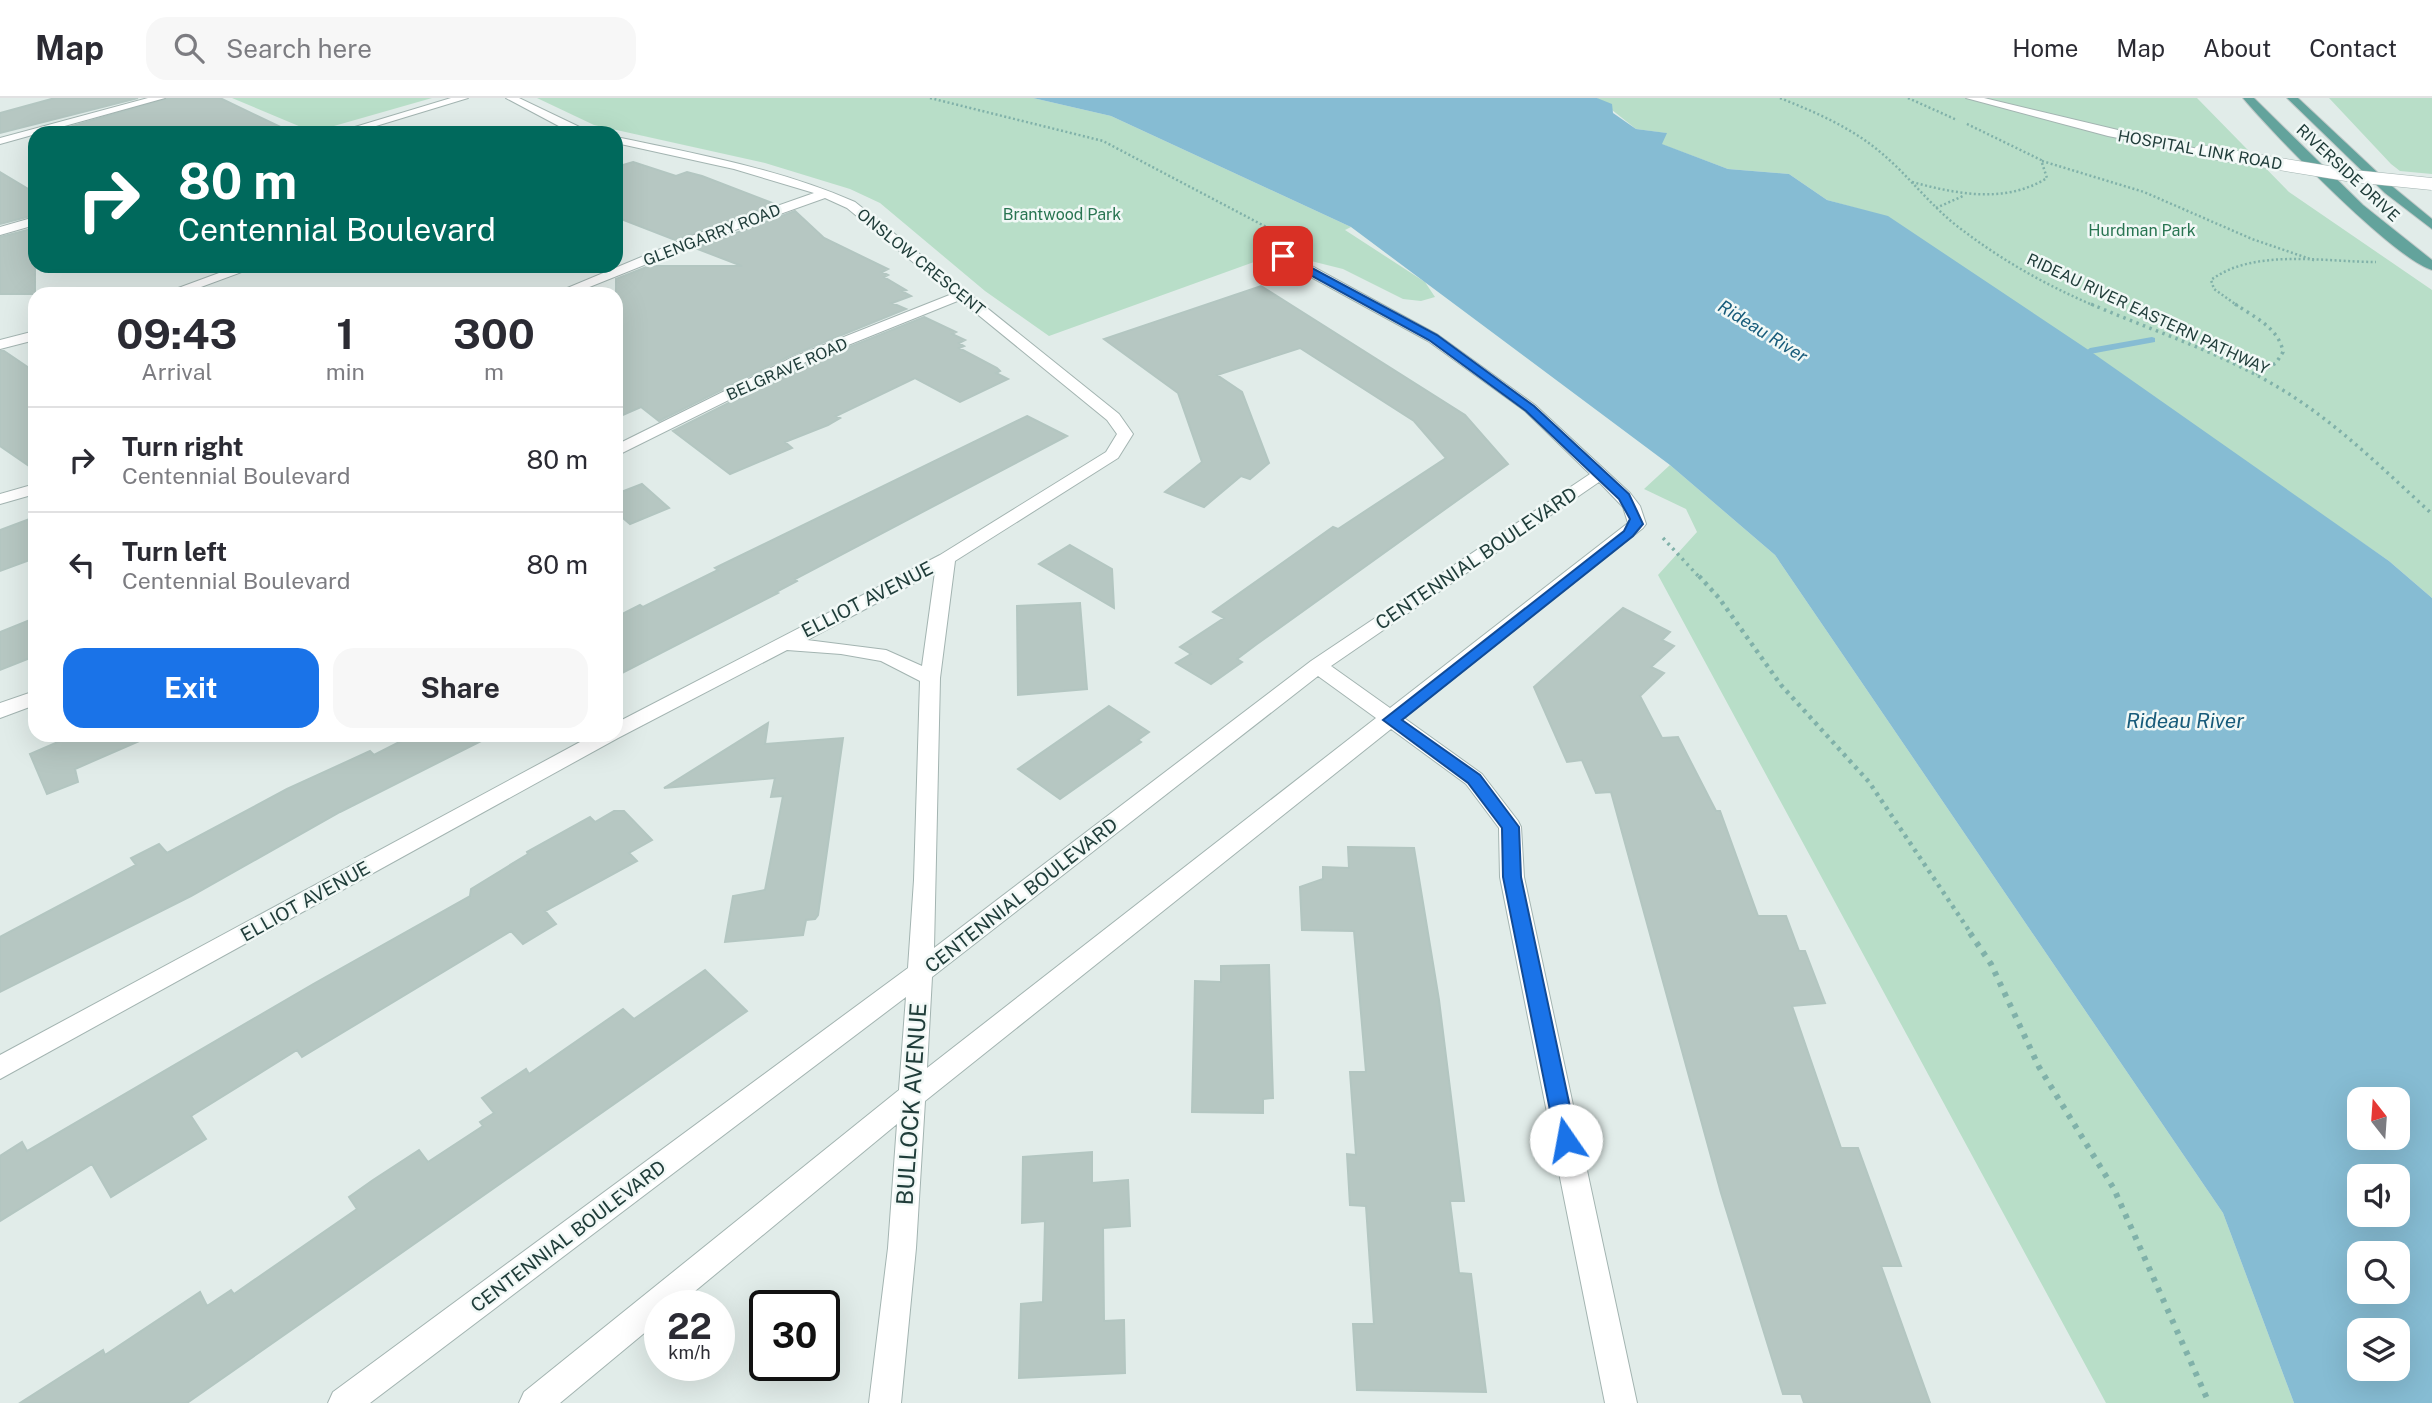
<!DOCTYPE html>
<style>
:root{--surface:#fff;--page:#f7f7f7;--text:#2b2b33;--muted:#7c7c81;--line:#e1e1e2;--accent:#1a73e8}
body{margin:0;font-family:"Public Sans",sans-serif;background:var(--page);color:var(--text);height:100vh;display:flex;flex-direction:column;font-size:26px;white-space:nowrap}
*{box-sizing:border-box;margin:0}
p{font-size:23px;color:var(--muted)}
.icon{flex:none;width:38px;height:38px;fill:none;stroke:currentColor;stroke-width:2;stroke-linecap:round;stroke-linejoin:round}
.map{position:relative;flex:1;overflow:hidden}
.drawer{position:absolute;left:28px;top:189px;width:595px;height:455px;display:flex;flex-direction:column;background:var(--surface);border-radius:21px;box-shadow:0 7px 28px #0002}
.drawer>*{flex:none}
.hud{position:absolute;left:28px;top:28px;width:595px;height:147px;border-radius:21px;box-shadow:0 7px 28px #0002;background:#00695c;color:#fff;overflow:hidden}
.needle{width:46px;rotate:343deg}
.tools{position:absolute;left:2347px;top:989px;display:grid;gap:14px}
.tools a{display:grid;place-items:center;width:63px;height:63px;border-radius:14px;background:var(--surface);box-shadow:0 7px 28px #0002;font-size:35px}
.speed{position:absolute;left:644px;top:1192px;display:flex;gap:14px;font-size:35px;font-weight:700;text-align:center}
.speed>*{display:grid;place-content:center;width:91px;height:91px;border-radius:50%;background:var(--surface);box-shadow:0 7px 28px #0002;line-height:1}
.speed small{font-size:18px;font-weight:400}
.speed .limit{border:4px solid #111;border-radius:10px;background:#fff;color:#111}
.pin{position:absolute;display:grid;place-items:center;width:60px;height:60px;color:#fff;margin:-30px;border-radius:14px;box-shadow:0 4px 10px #0006}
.me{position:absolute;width:77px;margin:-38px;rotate:348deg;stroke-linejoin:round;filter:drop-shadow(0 0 5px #0008)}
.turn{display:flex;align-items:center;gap:24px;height:147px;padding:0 35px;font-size:32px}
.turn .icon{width:91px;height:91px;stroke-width:2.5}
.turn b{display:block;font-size:49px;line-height:60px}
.eta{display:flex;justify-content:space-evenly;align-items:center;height:119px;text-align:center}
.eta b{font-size:42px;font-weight:700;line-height:49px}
.primary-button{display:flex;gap:14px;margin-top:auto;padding:14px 35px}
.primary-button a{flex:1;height:80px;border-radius:21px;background:var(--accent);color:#fff;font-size:28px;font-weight:700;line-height:80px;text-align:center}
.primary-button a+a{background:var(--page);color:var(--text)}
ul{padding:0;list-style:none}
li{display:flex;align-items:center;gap:21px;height:105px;padding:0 35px;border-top:2px solid var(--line)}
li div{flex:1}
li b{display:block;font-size:26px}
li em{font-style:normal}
header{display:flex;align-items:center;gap:42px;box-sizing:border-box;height:98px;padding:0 35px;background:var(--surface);border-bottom:2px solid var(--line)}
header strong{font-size:33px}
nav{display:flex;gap:38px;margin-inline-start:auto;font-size:24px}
.search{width:490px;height:63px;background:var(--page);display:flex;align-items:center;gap:18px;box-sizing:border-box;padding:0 24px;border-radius:21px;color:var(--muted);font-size:26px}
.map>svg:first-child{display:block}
.green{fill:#b8dec8}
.water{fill:#86bcd3;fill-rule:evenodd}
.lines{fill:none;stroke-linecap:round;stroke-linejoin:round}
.stream{fill:#86bcd3;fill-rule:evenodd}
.building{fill:#b6c7c2;stroke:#b3c6c1;stroke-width:2}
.minor-casing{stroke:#a3b4b1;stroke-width:2}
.tertiary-casing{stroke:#a3b4b1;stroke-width:2}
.primary-casing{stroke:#c1c9c8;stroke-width:2}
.path-far3{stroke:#80b1a9;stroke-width:2.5;stroke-dasharray:2 2.5;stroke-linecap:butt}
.path-far2{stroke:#80b1a9;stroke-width:3.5;stroke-dasharray:2.5 4.5;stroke-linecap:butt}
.path-far1{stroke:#80b1a9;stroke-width:4.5;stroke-dasharray:3.5 5;stroke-linecap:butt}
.path{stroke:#80b1a9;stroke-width:6;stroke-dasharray:4.5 7;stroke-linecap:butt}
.minor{fill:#fff;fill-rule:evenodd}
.tertiary{fill:#fff;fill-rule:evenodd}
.primary{fill:#63a39c;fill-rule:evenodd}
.tertiary-bridge-casing{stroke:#a3b4b1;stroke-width:13;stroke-linecap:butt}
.tertiary-bridge{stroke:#fff;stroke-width:12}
.route{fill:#1a73e8;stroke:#114b97;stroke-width:2}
.labels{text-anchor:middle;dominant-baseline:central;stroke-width:5;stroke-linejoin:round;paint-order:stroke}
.far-street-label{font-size:16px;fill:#203d3a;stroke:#f1f8f6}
.far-park-label{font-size:16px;fill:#297552;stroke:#f1f8f6}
.far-water-label{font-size:18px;font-style:italic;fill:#185c7b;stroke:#f1f8f6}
.street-label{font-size:19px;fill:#203d3a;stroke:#f1f8f6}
.water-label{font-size:21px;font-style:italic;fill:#185c7b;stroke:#f1f8f6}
.near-street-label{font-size:23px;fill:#203d3a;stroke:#f1f8f6}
</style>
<header>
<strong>Map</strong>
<div class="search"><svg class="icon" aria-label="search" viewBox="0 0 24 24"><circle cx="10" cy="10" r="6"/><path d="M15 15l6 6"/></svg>Search here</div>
<nav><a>Home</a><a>Map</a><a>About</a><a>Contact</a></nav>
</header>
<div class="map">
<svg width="2432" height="1305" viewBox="0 0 2432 1305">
<rect width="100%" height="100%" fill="#e1ece9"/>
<path class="green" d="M232,0h200l-119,34z
M537,0h496l78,18 240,111 -6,3 80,52 10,15 -14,4 -18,-2 -60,-30 -64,-16 -230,83 -64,-45 -105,-88 -30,-14 -85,-26 -171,-38z
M1597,0h600l92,94 143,98v308l-43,-37 -501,-344 -61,-17 -38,-26 -61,-5 -67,-25 5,-11 -30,-4z
M2329,0h103v76l-32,-3 -9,-7z
M1670,367l105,90 448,658 71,190h-188l-448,-828 39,-43 -11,-23 -42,-20z"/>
<path class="water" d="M1033,0h564l15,6 1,9 23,16 31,4 -5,11 66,25 61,5 38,26 61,16 202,135 299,210 43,37v805h-138l-71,-190 -448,-658 -105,-90 -319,-238 -240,-111zM2359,1001h39v39h-39zM2359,1078h39v38h-39zM2359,1155h39v39h-39zM2398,1232v38h-39v-38z"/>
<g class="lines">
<path class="stream" d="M2152,239l3,1v4l-65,12 -4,-3 4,-3z"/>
</g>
<path class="building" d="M55,0h83l-138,35v-20z
M168,0h52l73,35h-244z
M633,64l43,14 11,-4 15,4 73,28 -100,36 -59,-23v-50z
M0,74l35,21v22l-35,9z
M795,113l29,27 64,31 -6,3 6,3 -4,2 22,13 -4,1 9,5 -19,7 14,6 -116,47 -131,65 -18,-14 -25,11v-139l33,-13h93l-47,-18z
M35,130v66h-35v-57z
M1261,188l204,129 43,49 -251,180 -20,15 5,3 -31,22 -35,-21 15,-9 -11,-7 44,-29 -11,-6 120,-85 5,2 108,-71 -32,-37 -114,-73 -83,27 25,17 27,71 -19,16 -9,-3 -37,31 -39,-15 37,-30 -24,-69 -74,-54z
M924,219l32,15 -4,2 13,6 -6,3 5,3 -5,2 38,20 3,3 -4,2 12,6 -48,23 -45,-24 -79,38 4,2 -12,7 -43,17 7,6 -62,26 -57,-43 129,-65z
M0,253h4l31,21v98l-35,-24z
M1027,318l40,20 -272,143 2,2 -21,11 2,1 -162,83v-59l24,-12 3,2 75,-37 -3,-2z
M642,386l27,24 -39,16 -14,-12v-18z
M35,419v41l-35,13v-41z
M1070,447l42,24 2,39 -75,-44z
M1080,505l7,86 -69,6 -1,-89z
M1623,510l47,24 -8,8 12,6 -23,21 13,6 -24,23 22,42 16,-1 38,74h4l38,105h28l13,35h6l20,52 -33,3 49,142h17l43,118h-20l49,137h-126l-3,-9h-18l-62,-201 -110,-401 -15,1 -14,-33 -15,2 -33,-75z
M35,520v38l-35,14v-38z
M1109,608l40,26 -11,8 3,2 -81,57 -42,-30z
M768,625l-3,21 78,-6 -25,177 -3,4 -9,1 -3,15 -78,7 8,-46 32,-6 18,-94 -12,1 4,-19 -111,10z
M74,637h79l-78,34 3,13 -31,12 -17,-40z
M413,637h80l-153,77 -149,84 -191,96v-55l136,-72 -5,-7 28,-14 8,9 120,-64 83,-38 4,4z
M614,713h10l28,29 -23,13 8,8 -92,50 11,13 -33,20 -12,-13 -209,126 -5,-7 -106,66 15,23 -95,58 -19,-33 -92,57v-65l22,-14 5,9 288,-168 155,-87 1,-7 57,-35 -1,-2 63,-35 5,5z
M1348,749l66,1 25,152 25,201h-14l9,72 12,1 15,118 -129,-2 -4,-66h21l-8,-118 -16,-1 -3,-51 9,1 -6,-83h16l-12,-141 -52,-1 -2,-43 23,-8v-12l26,1z
M1269,867l4,133 -10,1v14l-71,-1 3,-131 26,1v-16z
M705,872l42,41 -560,392h-167l83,-53 2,5 95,-63 7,14 24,-16 3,4 123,-85 -8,-12 24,-17 46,-30 9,12 55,-36 -3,-4 14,-9 -12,-15 44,-29 3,5 94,-65 11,10z
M1092,1054v31l36,-3 2,46 -27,2 1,93 20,-1 1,53 -106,5 2,-74 22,-2 2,-81 -23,2 1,-66z"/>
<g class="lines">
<defs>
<path id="minor" d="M148,0h17l-165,46v-6z
M451,0h17l-115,35h-18z
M506,0h13l73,35 -22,-1z
M616,39c81,17 164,32 239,65l264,212 14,20 -15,24 -163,103 -15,117 -6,270 377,-287 279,-187 -65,-63 -97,-70 -150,-82v-6h10l150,82 97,70 95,88 10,13 6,18 -3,4 -239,190 78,56 36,47 3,6 3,50 113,526h-32l-105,-526 -1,-49 -33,-44 -75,-55 -466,372 -9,147 -15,155h-32l19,-155 9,-124 -220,182h-17v14l-100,83h-41l5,-11 375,-302 7,-93 -536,406h-42l5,-11 575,-424 6,-88 6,-199 -39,-20 -40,-7 -54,-4 -169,88 -618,341v-24l593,-320h23v-12l324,-168 166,-103 11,-18 -10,-14 -147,-120 -159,64 -185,92v-11l175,-87 161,-64 -105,-86 -22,-10 -121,43 -132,53h-19l141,-59 120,-42 -80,-24 -118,-26zM1599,384l24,25 5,16 -238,185 -59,-42zM935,474l-13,94 -36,-16 -79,-10zM1318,578l58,42 -449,350 5,-91z
M35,119v8l-35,10v-8z
M238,168h20l-76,28h-20z
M35,233v9l-35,9v-9z
M35,386v10l-35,10v-10z
M35,593v14l-35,13v-15z"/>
<path id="tertiary" d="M1966,0h18l222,53 -6,3 -92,-18z"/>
<path id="primary" d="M2243,0h11l109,107 69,55v10c-38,-11 -160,-137 -189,-172z
M2287,0h11l95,89 39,32v10l-47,-36z"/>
</defs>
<use href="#minor" class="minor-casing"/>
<use href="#tertiary" class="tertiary-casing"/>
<use href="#primary" class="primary-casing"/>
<path class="path-far3" d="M930,0l173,43 169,89 2,4
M1780,0c35,14 70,29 99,53 26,21 47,49 73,71 44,35 91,62 143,84
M1908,0l49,22
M2042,63l102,31 108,47 64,22
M1912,84c45,12 93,22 135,-4l-6,-18 -76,-37
M1936,110l27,-12
M2238,208l-24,-17 -3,-9c43,-32 114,-18 165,-18"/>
<path class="path-far2" d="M2091,206c62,27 126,47 185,82 58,34 107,83 156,128
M2235,206c19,13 44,24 48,48l-7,11 -20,11
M1663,440l37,40"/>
<path class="path-far1" d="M1699,478l20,22 62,87 88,97 103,153"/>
<path class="path" d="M1970,835l21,31 48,103 75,122 95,214"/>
<use href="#minor" class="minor"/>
<use href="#tertiary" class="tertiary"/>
<use href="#primary" class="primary"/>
<defs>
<path id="tertiary-bridge" d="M2200,53l153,25 79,8"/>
</defs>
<use href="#tertiary-bridge" class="tertiary-bridge-casing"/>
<use href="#tertiary-bridge" class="tertiary-bridge"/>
</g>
<path class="route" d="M1279,156h7l151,81 97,71 95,88 14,30 -10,12 -231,184 78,55 39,52 2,50 56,263 -3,7 -8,2 -7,-2 -3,-7 -53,-263 -1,-49 -34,-45 -85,-63 241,-189 6,-12 -11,-20 -93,-88 -97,-71 -150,-82z"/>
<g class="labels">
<g class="far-street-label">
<text transform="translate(2200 52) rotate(10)">HOSPITAL LINK ROAD</text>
<text transform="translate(2348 75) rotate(43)">RIVERSIDE DRIVE</text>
<text transform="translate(712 137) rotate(-21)">GLENGARRY ROAD</text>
<text transform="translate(921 164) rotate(39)">ONSLOW CRESCENT</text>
<text transform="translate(2148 216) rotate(25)">RIDEAU RIVER EASTERN PATHWAY</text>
<text transform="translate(787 271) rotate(-24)">BELGRAVE ROAD</text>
</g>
<g class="far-park-label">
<text x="1062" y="116">Brantwood Park</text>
<text x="2142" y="132">Hurdman Park</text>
</g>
<g class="far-water-label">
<text transform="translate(1763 233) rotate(32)">Rideau River</text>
</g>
<g class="street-label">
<text transform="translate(1476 460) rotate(-34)">CENTENNIAL BOULEVARD</text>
<text transform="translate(867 501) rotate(-27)">ELLIOT AVENUE</text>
<text transform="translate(1021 797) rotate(-38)">CENTENNIAL BOULEVARD</text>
<text transform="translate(305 803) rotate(-29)">ELLIOT AVENUE</text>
<text transform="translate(568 1138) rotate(-37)">CENTENNIAL BOULEVARD</text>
</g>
<g class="water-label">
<text x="2185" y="622">Rideau River</text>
</g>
<g class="near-street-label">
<text transform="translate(911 1006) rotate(-86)">BULLOCK AVENUE</text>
</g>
</g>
</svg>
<div class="tools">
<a><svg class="needle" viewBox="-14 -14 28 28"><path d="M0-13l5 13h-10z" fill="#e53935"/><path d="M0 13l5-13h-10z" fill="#7c7c81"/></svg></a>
<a><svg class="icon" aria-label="sound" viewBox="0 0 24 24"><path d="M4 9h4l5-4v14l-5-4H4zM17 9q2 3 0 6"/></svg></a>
<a><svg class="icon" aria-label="search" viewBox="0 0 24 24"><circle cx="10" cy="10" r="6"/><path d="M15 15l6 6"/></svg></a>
<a><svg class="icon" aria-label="layers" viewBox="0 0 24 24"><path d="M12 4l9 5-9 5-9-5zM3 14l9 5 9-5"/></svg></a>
</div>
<div class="speed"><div>22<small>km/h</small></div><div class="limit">30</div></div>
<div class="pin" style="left:1283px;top:158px;background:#d93025"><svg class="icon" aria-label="arrive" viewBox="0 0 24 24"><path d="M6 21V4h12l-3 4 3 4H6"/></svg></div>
<svg class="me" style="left:1566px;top:1042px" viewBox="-20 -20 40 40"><circle r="19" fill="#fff"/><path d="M0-13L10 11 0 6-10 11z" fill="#1a73e8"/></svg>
<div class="hud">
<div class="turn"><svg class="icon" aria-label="right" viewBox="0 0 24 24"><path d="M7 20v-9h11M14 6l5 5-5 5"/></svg><div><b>80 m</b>Centennial Boulevard</div></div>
</div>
<section class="drawer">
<div class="eta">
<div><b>09:43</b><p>Arrival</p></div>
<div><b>1</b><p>min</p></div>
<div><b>300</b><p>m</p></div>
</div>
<ul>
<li><svg class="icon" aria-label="right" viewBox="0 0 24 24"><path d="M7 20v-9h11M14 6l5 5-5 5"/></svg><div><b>Turn right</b><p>Centennial Boulevard</p></div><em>80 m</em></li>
<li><svg class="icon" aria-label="left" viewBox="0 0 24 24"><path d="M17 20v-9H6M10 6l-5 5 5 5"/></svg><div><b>Turn left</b><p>Centennial Boulevard</p></div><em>80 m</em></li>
</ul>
<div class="primary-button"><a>Exit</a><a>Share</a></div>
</section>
</div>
